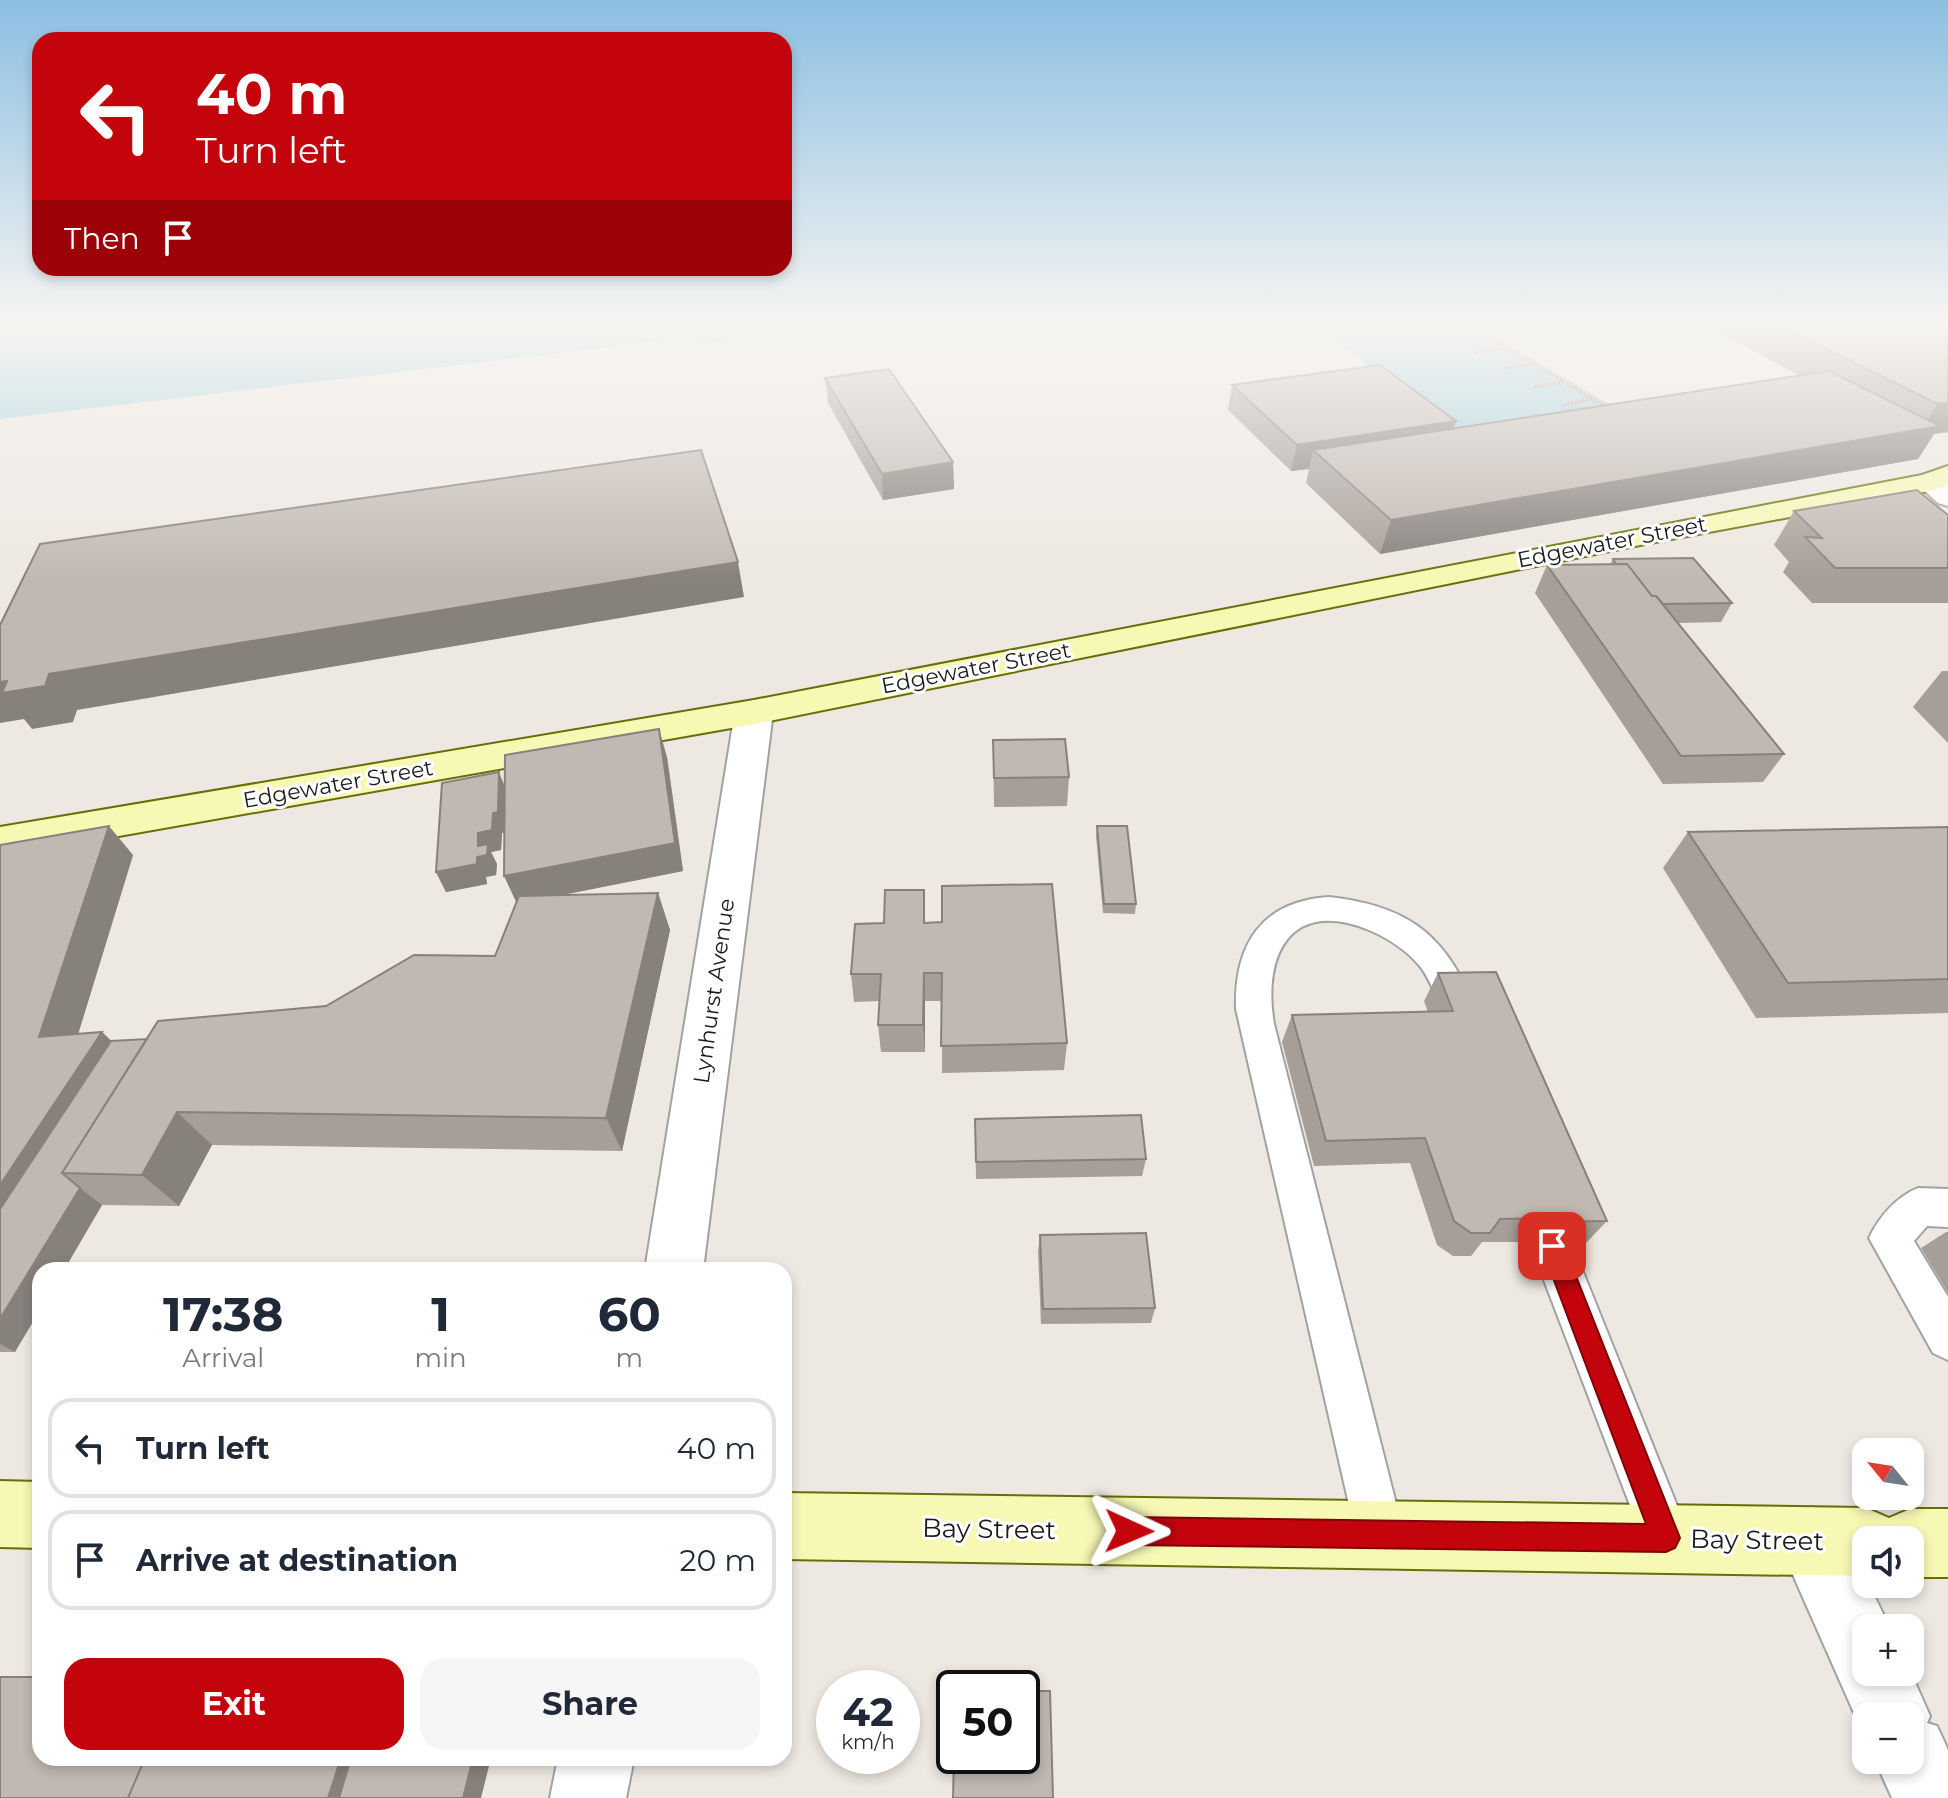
<!DOCTYPE html>
<meta charset="utf-8">
<style>
:root{--surface:#fff;--page:#f6f6f7;--text:#1f2937;--muted:#747a83;--line:#e0e1e3;--accent:#c3040c}
body{margin:0;font-family:Montserrat,sans-serif;background:var(--page);color:var(--text);height:100vh;display:flex;flex-direction:column;font-size:30px;white-space:nowrap}
*{box-sizing:border-box;margin:0}
p{font-size:26px;color:var(--muted)}
.icon{flex:none;width:44px;height:44px;fill:none;stroke:currentColor;stroke-width:2;stroke-linecap:round;stroke-linejoin:round}
.map{position:relative;flex:1;overflow:hidden}
.sheet{position:absolute;left:32px;top:1262px;width:760px;height:504px;display:flex;flex-direction:column;background:var(--surface);border-radius:24px;box-shadow:0 4px 12px #0003}
.sheet>*{flex:none}
.top-card{position:absolute;left:32px;top:32px;width:760px;height:244px;border-radius:24px;box-shadow:0 4px 12px #0003;background:#c3040c;color:#fff;overflow:hidden}
.needle{width:52px;rotate:300deg}
.buttons{position:absolute;left:1852px;top:1438px;display:grid;gap:16px}
.buttons a{display:grid;place-items:center;width:72px;height:72px;border-radius:16px;background:var(--surface);box-shadow:0 4px 12px #0003;font-size:40px}
.speed{position:absolute;left:816px;top:1670px;display:flex;gap:16px;font-size:40px;font-weight:700;text-align:center}
.speed>*{display:grid;place-content:center;width:104px;height:104px;border-radius:50%;background:var(--surface);box-shadow:0 4px 12px #0003;line-height:1}
.speed small{font-size:20px;font-weight:400}
.speed .limit{border:4px solid #111;border-radius:12px;background:#fff;color:#111}
.pin{position:absolute;display:grid;place-items:center;width:68px;height:68px;color:#fff;margin:-34px;border-radius:16px;box-shadow:0 4px 12px #0006}
.me{position:absolute;width:88px;margin:-44px;rotate:91deg;stroke-linejoin:round;filter:drop-shadow(0 0 6px #0008)}
.turn{display:flex;align-items:center;gap:28px;height:168px;padding:0 32px;font-size:36px}
.turn .icon{width:104px;height:104px;stroke-width:2.5}
.turn b{display:block;font-size:56px;line-height:68px}
.then{display:flex;align-items:center;height:76px;padding:0 32px;background:#0003;gap:16px;font-size:30px}
.eta{display:flex;justify-content:space-evenly;align-items:center;height:136px;text-align:center}
.eta b{font-size:48px;font-weight:700;line-height:56px}
.primary-button{display:flex;gap:16px;margin-top:auto;padding:16px 32px}
.primary-button a{flex:1;height:92px;border-radius:24px;background:var(--accent);color:#fff;font-size:32px;font-weight:700;line-height:92px;text-align:center}
.primary-button a+a{background:var(--page);color:var(--text)}
ul{padding:0;list-style:none}
li{display:flex;align-items:center;gap:24px;height:100px;margin:0 16px 12px;padding:0 16px;border:4px solid var(--line);border-radius:24px}
li div{flex:1}
li b{display:block;font-size:30px}
li em{font-style:normal}
.map>svg:first-child{display:block}
.water{fill:#a2d0da}
.pier{fill:#ede8e1}
.lines{fill:none;stroke-linecap:round;stroke-linejoin:round}
.lane-casing{stroke:#a2a2a2;stroke-width:4}
.street-casing{stroke:#a2a2a2;stroke-width:4}
.secondary-casing{stroke:#686e07;stroke-width:4}
.path{stroke:#f77168;stroke-width:3;stroke-dasharray:2 2;stroke-linecap:butt}
.lane{fill:#fff;fill-rule:evenodd}
.street{fill:#fff;fill-rule:evenodd}
.secondary{fill:#f7f8b4;fill-rule:evenodd}
.wall{fill:#a69e98}
.shaded-wall{fill:#87817c}
.building{fill:#c1b8b1;stroke:#87817c;stroke-width:2}
.route{fill:#c3040c;stroke:#7f0308;stroke-width:2}
.labels{text-anchor:middle;dominant-baseline:central;stroke-width:6;stroke-linejoin:round;paint-order:stroke}
.street-label{font-size:22px;fill:#1b1b1b;stroke:#fff}
.near-street-label{font-size:26px;fill:#1b1b1b;stroke:#fff}
</style>
<div class="map">
<svg width="1948" height="1798" viewBox="0 0 1948 1798">
<rect width="100%" height="100%" fill="#ede8e1"/>
<path class="water" d="M0,327h846l-846,103z
M1314,327h164l146,86 -157,22z"/>
<path class="pier" d="M850,327l-3,4 -103,14 -5,-12 22,-6z
M696,337l5,13 -701,84v-15z"/>
<g class="lines">
<defs>
<path id="lane" d="M1329,897c73,8 114,34 142,102l-5,10 -12,4 -12,-4c-8,-15 -12,-31 -23,-44 -13,-15 -31,-27 -50,-35 -78,-32 -107,24 -95,94l130,511 -7,17 -17,7 -17,-7 -7,-17 -120,-526c-2,-65 26,-108 93,-112z
M1918,1188l30,1v38l-21,-1 -13,15 34,56v63l-15,-7 -64,-115c10,-21 27,-41 49,-50z
M1552,1226l15,6 123,306 -7,17 -17,7 -17,-7 -118,-309 6,-14z"/>
<path id="street" d="M1929,473l19,10v23l-10,-3 -23,-21 4,-6z
M754,700l13,4 6,8 -70,558h-58l90,-558 6,-8z
M1812,1507l24,10 54,111h-24v44l44,-1 20,45 -3,7 10,3 11,24v48h-56l-17,-38h35v-44h-44v24l-88,-199 10,-24z
M558,1758h76l-8,40h-76z"/>
<path id="secondary" d="M1948,466v19l-19,6 -279,52 -896,181 -754,133v-30l754,-127 1168,-225z
M0,1481l40,1v66l-40,-1z
M784,1493l1082,15 23,10 21,-9h38v68h-38v-37h-44v36l-1082,-17z"/>
</defs>
<use href="#lane" class="lane-casing"/>
<use href="#street" class="street-casing"/>
<use href="#secondary" class="secondary-casing"/>
<path class="path" d="M1484,334l122,73
M1476,353l30,-5
M1503,369l29,-5
M1534,387l28,-5
M1563,405l29,-6"/>
<use href="#lane" class="lane"/>
<use href="#street" class="street"/>
<use href="#secondary" class="secondary"/>
</g>
<path class="wall" d="M1708,327h230l10,5v100l-14,2 -16,25 -538,95 -74,-71 3,-14 -18,2 -63,-61 4,-25 222,43 345,-53z
M825,378l128,84 1,27 -71,11 -55,-97z
M1794,511l154,4v88h-136l-29,-31 6,-10 -15,-17z
M1613,559l119,44 -11,19 -43,1 106,131 -21,28 -100,2 -128,-191 12,-28 63,-1z
M1942,671h6v72l-35,-36z
M993,740l76,37 -2,29 -73,1z
M667,757l16,114 -121,24 96,-2 12,37 -48,221 -410,-6 -33,61 -77,-1 -38,65h-24l-25,82h-15v-507l133,10 -55,179 24,-2 9,9 36,-2 179,-33 169,-50 22,-54 -13,-70 -2,1 -1,17 -10,2 6,12 -1,11 -10,2 1,7 -41,8 -10,-20 68,-86z
M1097,826l39,78 -1,10 -32,-1 -7,-77z
M1948,827v186l-192,5 -93,-150 25,-36z
M925,923l142,120 -3,27 -122,3v-72h-17v51h-44l-3,-27 1,-24 -25,1 -3,-28z
M1438,973l169,248 -23,24 -58,1 -2,-4h-42l-11,14h-18l-16,-11 -27,-82 -96,3 -32,-124 10,-27 136,-3 -4,-11z
M975,1119l171,40 -4,17 -166,3z
M1946,1232h2v61l-27,-45z
M1040,1235l115,73 -4,15 -110,1 -3,-73z"/>
<path class="shaded-wall" d="M1948,403v29l-14,2 -16,25 -538,95 11,-34 531,-91 16,-25z
M1456,421l-8,26 -135,3 -4,19 -18,2 6,-26z
M953,462l1,27 -71,11 -1,-26z
M738,562l6,35 -667,113 -4,12 -41,7 -8,-10 -24,4v-41z
M659,729l8,28 16,114 -166,33 -13,-28z
M499,772l8,20v40l-5,1 -1,17 -10,2 6,12 -1,11 -10,2 1,7 -41,8 -10,-20 42,-39 15,-20z
M109,826l24,29 -64,209 -30,-27z
M658,893l12,37 -48,221 -16,-33z
M924,973l1,28v51l-2,-27z
M102,1032l28,27 -130,205v-79z
M177,1112l35,33 -33,61 -37,-31z
M80,1188l22,17 -38,65h-24v40l-25,42 -15,-8v-25z
M341,1758h32l-12,40h-33z
M473,1758h18l-10,40h-18z"/>
<path class="building" d="M1782,327h156l10,5v71l-10,1z
M1380,365l76,56 -159,24 -65,-60z
M889,369l64,93 -71,12 -57,-96z
M1829,371l111,55 -549,94 -78,-70z
M701,450l37,112 -689,112 -4,12 -43,7 5,-12 -7,1v-57l40,-81z
M1917,490l31,25v53h-113l-30,-31 17,1 -28,-27z
M1693,558l39,45 -69,1 -7,-8h-4l-25,-32h-11l-3,-5z
M1627,564l25,32h4l128,158 -103,2 -134,-191z
M659,729l16,114 -171,33 1,-121z
M1065,739l4,38 -75,1 -1,-38z
M499,772l-1,40 -5,1 -1,17 -14,3v13l10,-2 -1,11 -10,2v7l-41,8 6,-89z
M109,826l-70,211 63,-5 -102,153v-340z
M1097,826h30l9,78h-32z
M1948,827v152l-160,4 -100,-151z
M1052,884l15,159 -126,3 1,-73h-18l-1,52h-45l3,-51h-30l4,-50 29,-1 1,-33h39v33l18,-1v-36z
M658,893l-52,225 -429,-6 -35,63 -80,-2 96,-152 168,-15 88,-51 81,1 24,-60z
M1496,972l111,249 -61,1 -2,-4 -44,1 -10,14h-19l-17,-12 -29,-83 -99,3 -34,-126 161,-4 -15,-38z
M147,1039l-85,134 18,15 -80,131v-110l111,-168z
M1141,1115l5,44 -170,3 -1,-43z
M1146,1233l9,75 -112,1 -3,-74z
M0,1677h40v81h105l-17,40h-128z
M1022,1691h28l3,107h-100l1,-42h68z
M145,1758h196l-13,40h-200z
M351,1758h122l-10,40h-124z"/>
<linearGradient id="sky" x2="0" y2="1"><stop stop-color="#8cbfe2"/><stop offset="0.56" stop-color="#f7f5f2"/><stop offset="1" stop-color="#f7f5f2" stop-opacity="0"/></linearGradient>
<rect width="1948" height="579" fill="url(#sky)"/>
<path class="route" d="M1552,1235l9,3 3,8 116,292 -5,10 -9,4 -537,-7 -10,-4 -4,-10 4,-10 10,-4 517,7 -105,-278 3,-8z"/>
<g class="labels">
<g class="street-label">
<text transform="translate(1612 542) rotate(-11)">Edgewater Street</text>
<text transform="translate(976 668) rotate(-11)">Edgewater Street</text>
<text transform="translate(338 784) rotate(-10)">Edgewater Street</text>
<text transform="translate(714 991) rotate(-82)">Lynhurst Avenue</text>
</g>
<g class="near-street-label">
<text transform="translate(989 1529) rotate(1)">Bay Street</text>
<text transform="translate(1757 1540) rotate(1)">Bay Street</text>
</g>
</g>
</svg>
<div class="buttons">
<a><svg class="needle" viewBox="-14 -14 28 28"><path d="M0-13l5 13h-10z" fill="#e53935"/><path d="M0 13l5-13h-10z" fill="#747a83"/></svg></a>
<a><svg class="icon" aria-label="sound" viewBox="0 0 24 24"><path d="M4 9h4l5-4v14l-5-4H4zM17 9q2 3 0 6"/></svg></a>
<a>+</a>
<a>−</a>
</div>
<div class="speed"><div>42<small>km/h</small></div><div class="limit">50</div></div>
<div class="pin" style="left:1552px;top:1246px;background:#d93025"><svg class="icon" aria-label="arrive" viewBox="0 0 24 24"><path d="M6 21V4h12l-3 4 3 4H6"/></svg></div>
<svg class="me" style="left:1129px;top:1531px" viewBox="-20 -20 40 40"><path d="M0-17L14 15 0 8-14 15z" fill="#c3040c" stroke="#fff" stroke-width="4"/></svg>
<div class="top-card">
<div class="turn"><svg class="icon" aria-label="left" viewBox="0 0 24 24"><path d="M17 20v-9H6M10 6l-5 5 5 5"/></svg><div><b>40 m</b>Turn left</div></div>
<div class="then">Then<svg class="icon" aria-label="arrive" viewBox="0 0 24 24"><path d="M6 21V4h12l-3 4 3 4H6"/></svg></div>
</div>
<section class="sheet">
<div class="eta">
<div><b>17:38</b><p>Arrival</p></div>
<div><b>1</b><p>min</p></div>
<div><b>60</b><p>m</p></div>
</div>
<ul>
<li><svg class="icon" aria-label="left" viewBox="0 0 24 24"><path d="M17 20v-9H6M10 6l-5 5 5 5"/></svg><div><b>Turn left</b></div><em>40 m</em></li>
<li><svg class="icon" aria-label="arrive" viewBox="0 0 24 24"><path d="M6 21V4h12l-3 4 3 4H6"/></svg><div><b>Arrive at destination</b></div><em>20 m</em></li>
</ul>
<div class="primary-button"><a>Exit</a><a>Share</a></div>
</section>
</div>
